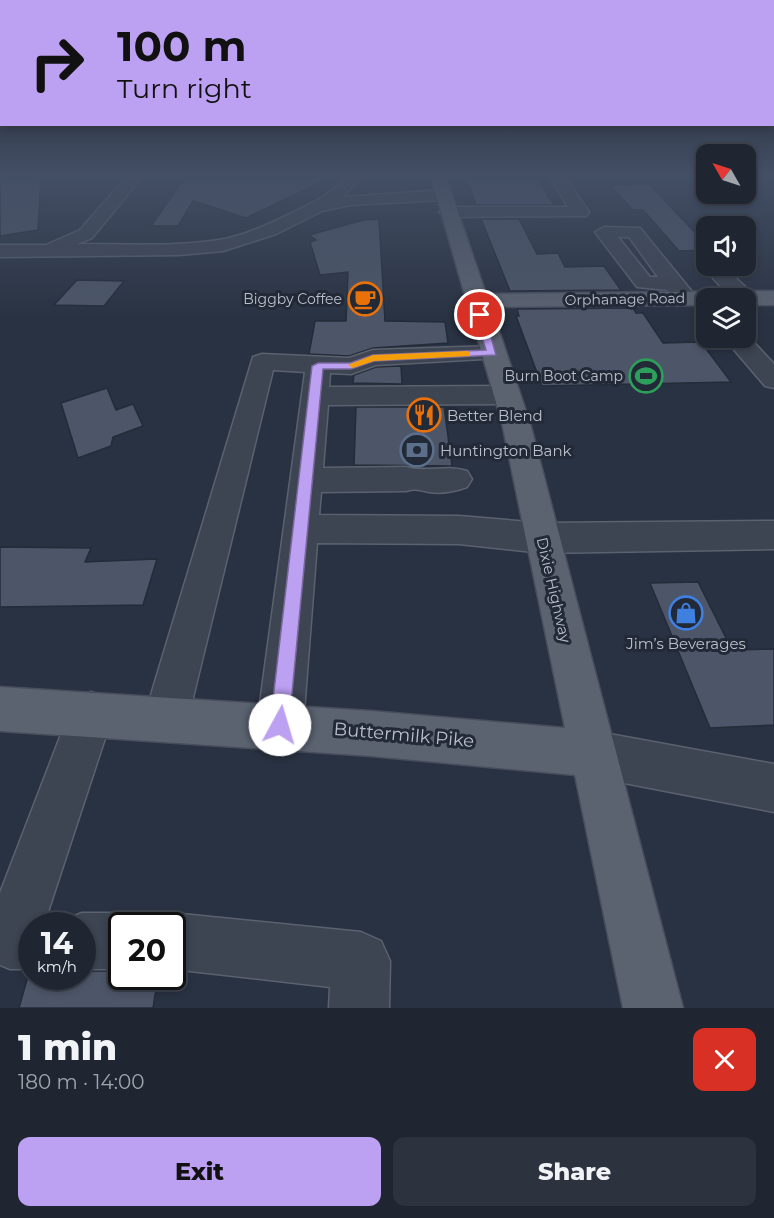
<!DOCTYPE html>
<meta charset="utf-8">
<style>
:root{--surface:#1f2632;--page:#2c323e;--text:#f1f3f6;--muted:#a1a5ac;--line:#3c434d;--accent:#bca0f2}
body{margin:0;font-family:Montserrat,sans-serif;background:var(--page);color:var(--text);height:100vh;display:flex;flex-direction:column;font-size:22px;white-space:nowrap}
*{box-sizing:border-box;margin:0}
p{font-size:20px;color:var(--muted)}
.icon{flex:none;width:33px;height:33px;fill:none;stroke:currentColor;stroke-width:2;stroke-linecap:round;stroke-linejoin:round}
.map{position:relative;height:1008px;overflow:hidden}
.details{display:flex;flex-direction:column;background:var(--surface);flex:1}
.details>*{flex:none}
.banner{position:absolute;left:0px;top:0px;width:774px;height:126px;box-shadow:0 3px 9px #0003,0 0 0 2px var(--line);background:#bca0f2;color:#111;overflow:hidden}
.needle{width:39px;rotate:309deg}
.fabs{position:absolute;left:696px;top:144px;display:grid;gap:12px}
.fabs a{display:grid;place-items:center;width:60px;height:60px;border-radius:12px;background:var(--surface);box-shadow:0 3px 9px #0003,0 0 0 2px var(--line);font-size:30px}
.speed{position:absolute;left:18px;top:912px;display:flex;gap:12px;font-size:30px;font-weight:700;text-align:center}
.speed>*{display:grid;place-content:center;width:78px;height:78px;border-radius:50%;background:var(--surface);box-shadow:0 3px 9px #0003,0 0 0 2px var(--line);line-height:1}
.speed small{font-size:15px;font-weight:400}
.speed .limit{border:3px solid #111;border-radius:9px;background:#fff;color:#111}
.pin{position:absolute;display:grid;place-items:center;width:51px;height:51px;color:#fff;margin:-26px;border:3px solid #fff;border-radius:50%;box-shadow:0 2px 6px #0007}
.me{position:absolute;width:66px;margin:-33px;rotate:6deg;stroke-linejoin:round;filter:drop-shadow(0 0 4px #0008)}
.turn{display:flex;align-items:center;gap:21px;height:126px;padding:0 18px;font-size:27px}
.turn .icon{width:78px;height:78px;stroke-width:2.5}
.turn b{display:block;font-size:42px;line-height:51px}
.round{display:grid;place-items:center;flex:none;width:63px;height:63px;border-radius:12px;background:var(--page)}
.head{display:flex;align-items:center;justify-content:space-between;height:102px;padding:0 18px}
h1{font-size:36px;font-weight:800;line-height:45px}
.action{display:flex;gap:12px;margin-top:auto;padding:12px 18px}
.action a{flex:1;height:69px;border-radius:12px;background:var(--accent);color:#111;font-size:24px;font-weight:800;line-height:69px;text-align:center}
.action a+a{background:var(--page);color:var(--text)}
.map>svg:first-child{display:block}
.building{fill:#4d5668;stroke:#242b39;stroke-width:1.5}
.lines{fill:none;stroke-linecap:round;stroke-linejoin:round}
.minor-casing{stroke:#5b626f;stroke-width:3}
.major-casing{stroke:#474d5b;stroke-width:3}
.minor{fill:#3d4452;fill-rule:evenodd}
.major{fill:#5b6371;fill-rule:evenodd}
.route{fill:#bca0f2;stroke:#7a689d;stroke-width:1.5}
.slow{fill:#f59e0b}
.labels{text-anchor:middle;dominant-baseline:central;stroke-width:6;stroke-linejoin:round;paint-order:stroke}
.far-poi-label{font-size:14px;fill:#bac0cb;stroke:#222937;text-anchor:end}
.far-street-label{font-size:14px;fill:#bac0cb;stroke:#222937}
.poi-label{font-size:15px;fill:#bac0cb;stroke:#222937;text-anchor:start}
.street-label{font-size:15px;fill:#bac0cb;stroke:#222937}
.near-street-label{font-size:18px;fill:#bac0cb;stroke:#222937}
</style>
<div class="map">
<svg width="774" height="1008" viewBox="0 0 774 1008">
<rect width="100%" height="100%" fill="#293242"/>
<path class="building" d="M0,177h41l-3,53 -38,6z
M185,177h146l-85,41 -53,-17 -15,25h-27z
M466,177h71l17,28h-78z
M649,184l57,60v6l-27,1 -36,-41h-10l-23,-25z
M379,219l6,102 60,1 3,21 -75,5 -24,8 -40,-2 6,-33h31l2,-49 -28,3 -10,-33 6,-2 -7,-5 54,-15z
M481,219h38l18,35 21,-1 7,14 39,-1 17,24 -111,1z
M77,280l47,1 -20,25 -50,-1z
M633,308l3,5h7l20,30 38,-1 30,40 -189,4 -26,-70h3l-2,-7z
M401,366l1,18 -49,-1 1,-8 22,-8z
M107,388l9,22 17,-6 10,22 -30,11 -2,9 -33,12 -17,-55z
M356,407h88l8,59 -98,-1z
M0,547l91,1 -6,14 72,-3 -14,46 -143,2z
M698,582l34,68 42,-1v76l-64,3 -60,-145z
M82,971h40v5h36l-5,32h-134l9,-32h54z"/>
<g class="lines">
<defs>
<path id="minor" d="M126,177h16l-50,61 -15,6c47,0 95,3 142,-4 25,-4 50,-16 73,-27 18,-9 41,-19 53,-36h15l-17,20 100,-7 8,5 -8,5 -93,5 -28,6 -46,23 -53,17 -44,4 -179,2v-12h46l34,-15z
M550,177h15l24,35 -3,4 -138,1 -9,-5 9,-5h120z
M604,227l36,1 53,65 3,5 -3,5h-16l-9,-13 -31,-3 -42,-55zM618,237h11l29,40h-8z
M706,261v5h17l29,27 3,5 -3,5 -6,1v-6h-14l-27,-28 -3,-4z
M746,334l28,30v24l-9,-2 -41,-48h22z
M492,346l9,2 3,5 -3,5 -125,7 -25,9 -21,-1 -1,14 177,-1 10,3 4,6 -4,6 -10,3 -178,1 -5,63 83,-1c19,6 40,-3 61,4l5,8 -5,8c-11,4 -26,7 -38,5 -11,-2 -12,-4 -23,-1l-85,1 -2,23 140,1 83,7 232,-2v28l-232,4 -83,-9 -142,-1 -14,182 -7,16 -16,7 -16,-7 -7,-16 48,-353 -32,-2 -85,348 -6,16 -16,6 -16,-6 -6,-16 109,-361 9,-3 87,4 24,-8z
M91,692l16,6 6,16 -67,204 6,3 2,5h-22v43h-22l-10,-4v-72l75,-195z
M593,731l181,33v48l-181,-35 -16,-7 -7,-16 7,-16z
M82,913h40l20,8 2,5h-22v43h-40v-43h-22l2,-5z
M172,913l189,19 20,9 9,20 -1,47h-60l1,-21 -158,-18v-43h-22l2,-5z"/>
<path id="major" d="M431,177h15l40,117 288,-3v14h-28v-7h-40v7l-215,2 39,116 153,585h-60l-48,-233 -204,-19 -371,-25v-44l371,24 194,17 -63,-305 -34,-117 -4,-5 2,-2z"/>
</defs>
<use href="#minor" class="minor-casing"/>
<use href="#major" class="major-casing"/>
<use href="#minor" class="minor"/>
<use href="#major" class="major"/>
</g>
<linearGradient id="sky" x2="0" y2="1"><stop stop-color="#171c24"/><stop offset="0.55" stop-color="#434f65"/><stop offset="1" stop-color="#434f65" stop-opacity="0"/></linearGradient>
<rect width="774" height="319" fill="url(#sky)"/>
<path class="route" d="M480,313l5,2 11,40 -122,6 -23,8h-28l-34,356 -3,7 -6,3 -7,-3 -3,-7 42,-359 6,-3h32l23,-8 113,-5 -11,-35z"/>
<path class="slow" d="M467,351l3,1v4l-96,5 -21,7 -5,-3 25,-10z"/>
<defs>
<symbol id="cafe-ring" viewBox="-11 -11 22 22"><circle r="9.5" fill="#222937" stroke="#e8710a" stroke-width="1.5"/><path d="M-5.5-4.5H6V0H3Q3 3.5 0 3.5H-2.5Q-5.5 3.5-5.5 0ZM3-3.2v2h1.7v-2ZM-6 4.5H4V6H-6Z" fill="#e8710a"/></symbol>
<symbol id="stadium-ring" viewBox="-11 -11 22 22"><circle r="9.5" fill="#222937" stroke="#2e9e5b" stroke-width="1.5"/><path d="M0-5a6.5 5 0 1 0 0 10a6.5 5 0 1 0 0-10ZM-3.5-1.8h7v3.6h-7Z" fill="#2e9e5b"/></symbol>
<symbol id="restaurant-ring" viewBox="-11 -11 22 22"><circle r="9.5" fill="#222937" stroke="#e8710a" stroke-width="1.5"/><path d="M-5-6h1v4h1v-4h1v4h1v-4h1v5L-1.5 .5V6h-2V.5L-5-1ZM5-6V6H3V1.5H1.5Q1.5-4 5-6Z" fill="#e8710a"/></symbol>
<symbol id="bank-ring" viewBox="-11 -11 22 22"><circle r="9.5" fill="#222937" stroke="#5c6f8a" stroke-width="1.5"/><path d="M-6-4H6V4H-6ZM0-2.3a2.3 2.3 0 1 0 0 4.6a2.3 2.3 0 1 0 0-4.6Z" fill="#5c6f8a"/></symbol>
<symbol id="shop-ring" viewBox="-11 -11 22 22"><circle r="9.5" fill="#222937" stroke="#3f7fe0" stroke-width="1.5"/><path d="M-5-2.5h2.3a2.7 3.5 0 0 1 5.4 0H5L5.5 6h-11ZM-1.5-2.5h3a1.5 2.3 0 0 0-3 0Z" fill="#3f7fe0"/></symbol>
</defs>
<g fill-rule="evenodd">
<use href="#cafe-ring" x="346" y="280" width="38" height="38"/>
<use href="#stadium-ring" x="627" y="357" width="38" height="38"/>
<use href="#restaurant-ring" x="405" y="396" width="38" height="38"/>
<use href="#bank-ring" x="398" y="431" width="38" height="38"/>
<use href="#shop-ring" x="667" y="594" width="38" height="38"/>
</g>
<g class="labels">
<g class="far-poi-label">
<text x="342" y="299">Biggby Coffee</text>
<text x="623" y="376">Burn Boot Camp</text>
</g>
<g class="far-street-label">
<text transform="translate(625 299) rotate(-1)">Orphanage Road</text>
</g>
<g class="poi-label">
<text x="447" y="415">Better Blend</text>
<text x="440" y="450">Huntington Bank</text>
<text x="686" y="643" text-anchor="middle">Jim’s Beverages</text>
</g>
<g class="street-label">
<text transform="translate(554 590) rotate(77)">Dixie Highway</text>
</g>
<g class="near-street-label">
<text transform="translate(404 735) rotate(5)">Buttermilk Pike</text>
</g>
</g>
</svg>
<div class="fabs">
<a><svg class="needle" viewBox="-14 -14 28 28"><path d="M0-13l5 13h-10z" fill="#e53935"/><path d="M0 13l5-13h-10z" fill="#a1a5ac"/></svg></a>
<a><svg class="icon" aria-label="sound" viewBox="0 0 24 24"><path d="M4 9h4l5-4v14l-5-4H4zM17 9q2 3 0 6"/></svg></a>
<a><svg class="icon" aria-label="layers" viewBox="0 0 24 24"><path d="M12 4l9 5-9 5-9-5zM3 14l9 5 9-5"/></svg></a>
</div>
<div class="speed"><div>14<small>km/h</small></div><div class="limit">20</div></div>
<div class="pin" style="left:480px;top:315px;background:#d93025"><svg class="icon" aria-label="arrive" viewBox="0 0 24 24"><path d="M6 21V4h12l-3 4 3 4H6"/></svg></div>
<svg class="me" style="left:280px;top:725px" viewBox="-20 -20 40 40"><circle r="19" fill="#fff"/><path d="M0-13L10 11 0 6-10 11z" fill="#bca0f2"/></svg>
<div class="banner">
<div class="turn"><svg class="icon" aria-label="right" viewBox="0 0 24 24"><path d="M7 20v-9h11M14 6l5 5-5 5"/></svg><div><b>100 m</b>Turn right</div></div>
</div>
</div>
<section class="details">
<div class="head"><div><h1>1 min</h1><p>180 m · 14:00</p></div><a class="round" style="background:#d93025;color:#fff"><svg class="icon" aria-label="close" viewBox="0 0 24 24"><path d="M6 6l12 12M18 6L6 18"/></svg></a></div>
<div class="action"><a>Exit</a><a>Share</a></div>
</section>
